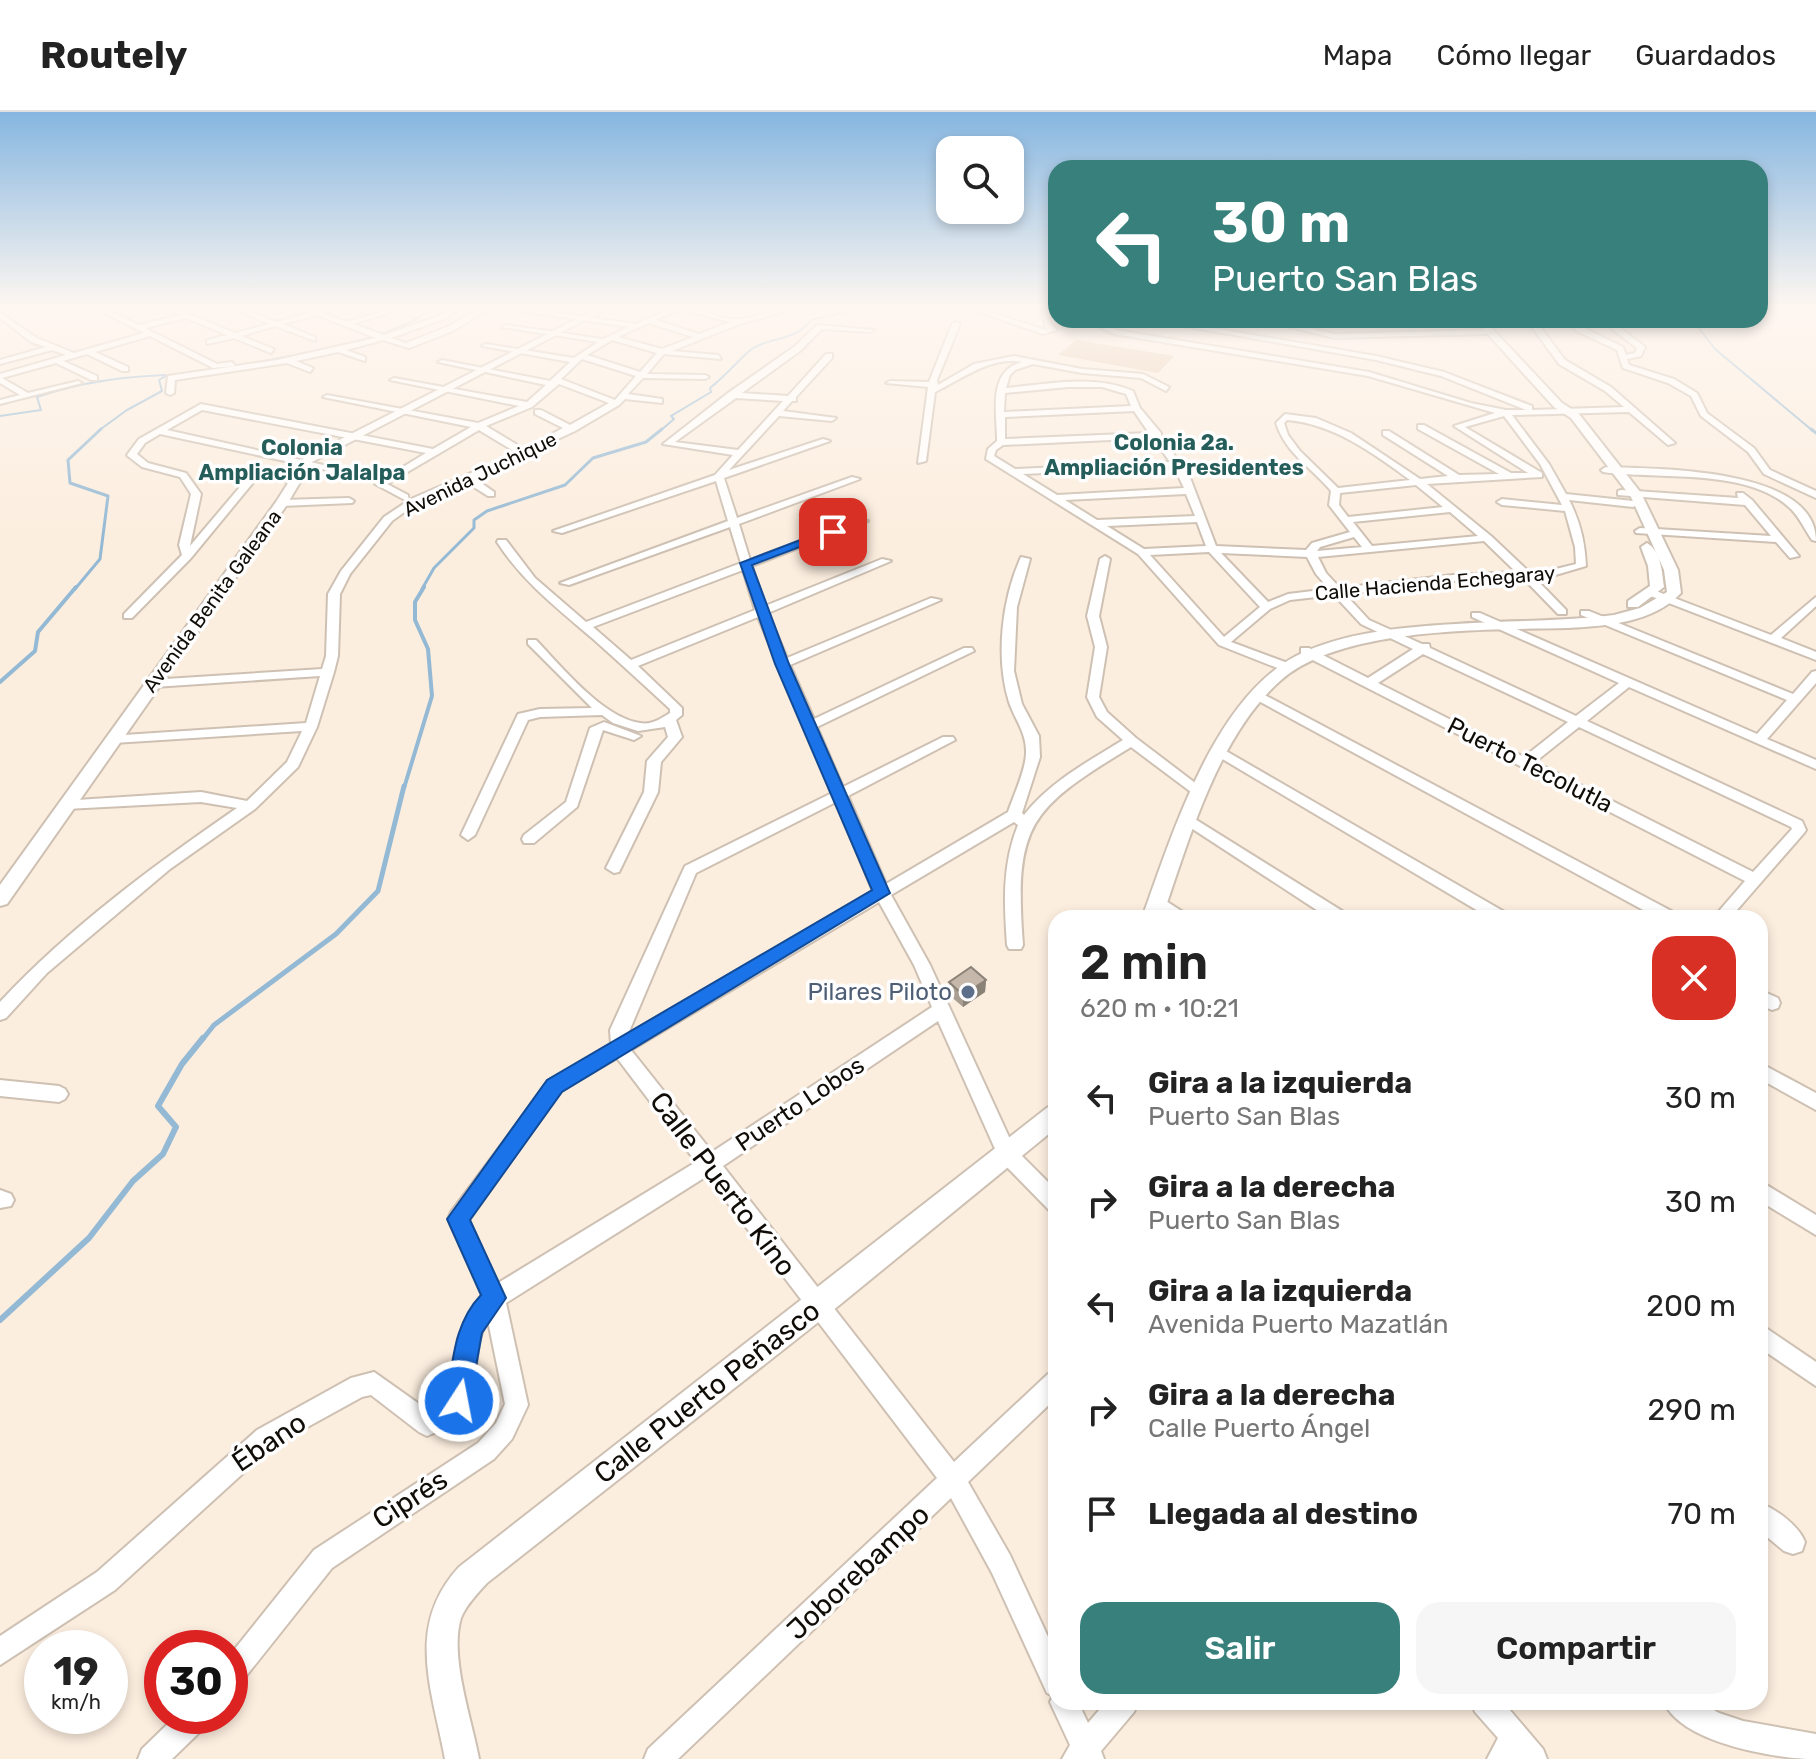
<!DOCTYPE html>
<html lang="es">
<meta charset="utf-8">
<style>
:root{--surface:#fff;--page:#f6f6f6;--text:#222;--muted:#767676;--line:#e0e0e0;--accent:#38807b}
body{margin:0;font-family:Rubik,sans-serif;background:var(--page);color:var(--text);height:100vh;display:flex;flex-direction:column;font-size:30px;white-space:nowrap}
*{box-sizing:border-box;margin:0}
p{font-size:26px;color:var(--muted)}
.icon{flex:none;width:44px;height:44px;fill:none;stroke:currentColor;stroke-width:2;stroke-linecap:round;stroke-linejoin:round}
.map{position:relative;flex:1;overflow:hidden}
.drawer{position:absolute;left:1048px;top:798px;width:720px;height:800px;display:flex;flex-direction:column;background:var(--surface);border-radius:24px;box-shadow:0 4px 12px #0003}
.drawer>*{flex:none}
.banner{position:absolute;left:1048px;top:48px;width:720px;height:168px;border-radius:24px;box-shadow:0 4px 12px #0003;background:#38807b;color:#fff;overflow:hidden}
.tools{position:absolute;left:936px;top:24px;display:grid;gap:16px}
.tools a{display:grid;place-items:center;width:88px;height:88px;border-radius:16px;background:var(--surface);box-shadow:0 4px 12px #0003;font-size:40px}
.speed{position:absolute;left:24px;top:1518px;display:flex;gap:16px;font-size:40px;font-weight:700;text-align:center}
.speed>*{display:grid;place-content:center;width:104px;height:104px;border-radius:50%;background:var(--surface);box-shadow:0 4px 12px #0003;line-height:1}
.speed small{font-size:20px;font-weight:400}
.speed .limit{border:12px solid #d22;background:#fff;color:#111}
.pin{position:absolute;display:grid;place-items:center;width:68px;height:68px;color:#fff;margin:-34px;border-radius:16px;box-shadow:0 4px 12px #0006}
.me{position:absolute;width:88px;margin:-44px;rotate:11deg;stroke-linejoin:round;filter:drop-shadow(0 0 6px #0008)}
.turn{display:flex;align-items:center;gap:28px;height:168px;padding:0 32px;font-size:36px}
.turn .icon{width:104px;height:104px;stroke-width:2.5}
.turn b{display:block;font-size:56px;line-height:68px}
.round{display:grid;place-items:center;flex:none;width:84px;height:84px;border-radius:24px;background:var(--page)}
.headline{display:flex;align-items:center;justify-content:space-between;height:136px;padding:0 32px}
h1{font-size:48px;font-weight:600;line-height:60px}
.cta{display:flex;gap:16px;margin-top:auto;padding:16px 32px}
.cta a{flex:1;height:92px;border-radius:24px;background:var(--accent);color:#fff;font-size:32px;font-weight:600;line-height:92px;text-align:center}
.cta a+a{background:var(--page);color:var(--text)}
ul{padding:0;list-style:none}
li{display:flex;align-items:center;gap:24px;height:104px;padding:0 32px}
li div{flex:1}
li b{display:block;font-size:30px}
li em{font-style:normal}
header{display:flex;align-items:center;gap:48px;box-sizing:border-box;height:112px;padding:0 40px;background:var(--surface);border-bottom:2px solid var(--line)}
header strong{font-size:38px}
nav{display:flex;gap:44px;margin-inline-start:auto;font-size:28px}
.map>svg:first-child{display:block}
.green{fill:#e6caac}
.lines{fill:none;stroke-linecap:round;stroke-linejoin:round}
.stream-far4{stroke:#94b9d4;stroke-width:2}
.stream-far3{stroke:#94b9d4;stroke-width:3}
.stream-far2{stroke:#94b9d4;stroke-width:4}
.stream-far1{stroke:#94b9d4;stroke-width:5}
.stream{stroke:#94b9d4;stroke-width:6}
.minor-casing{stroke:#cec1b3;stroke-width:4}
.tertiary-casing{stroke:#cec1b3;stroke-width:4}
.minor{fill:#fff;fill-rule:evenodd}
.tertiary{fill:#fff;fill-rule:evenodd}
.wall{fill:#a99e92}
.shaded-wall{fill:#8a8177}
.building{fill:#c5b8aa;stroke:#8a8177;stroke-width:2}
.route{fill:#1a73e8;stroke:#114b97;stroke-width:2}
.service-dot{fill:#5c6f8a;stroke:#fefefe;stroke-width:3}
.labels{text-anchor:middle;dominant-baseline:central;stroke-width:7;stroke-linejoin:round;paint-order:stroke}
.far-street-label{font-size:20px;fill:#100c07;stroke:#fefefe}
.far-neighbourhood-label{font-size:22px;font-weight:bold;fill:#245d59;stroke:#fefefe}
.street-label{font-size:24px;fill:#100c07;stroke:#fefefe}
.service-label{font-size:24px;fill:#4e5e75;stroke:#fefefe;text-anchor:end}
.near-street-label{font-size:28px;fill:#100c07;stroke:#fefefe}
</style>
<header>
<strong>Routely</strong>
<nav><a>Mapa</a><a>Cómo llegar</a><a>Guardados</a></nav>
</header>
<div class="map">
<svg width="1816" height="1647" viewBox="0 0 1816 1647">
<rect width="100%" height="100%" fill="#fceedf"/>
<path class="green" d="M1076,228h1l97,16 -16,17 -100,-18z"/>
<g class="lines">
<path class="stream-far4" d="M1693,208l22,29 98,82
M246,253c56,-13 147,-23 191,-60
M0,304l41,-6 -4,-13c47,-16 94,-22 144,-22
M98,319l29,-21 35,-19 -3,-11 7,-4
M660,319l14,-12 -3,-3 40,-24 -1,-4c14,-11 25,-24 38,-36 18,-16 47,-9 63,-32l68,-15"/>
<path class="stream-far3" d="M1811,317l5,4
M75,477l25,-30 8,-63 -38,-13 -2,-23 33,-31
M422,477l12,-21 40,-40v-8l13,-9 78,-26 28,-27 53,-16 16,-13"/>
<path class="stream-far2" d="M0,570l35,-31 3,-19 38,-45
M404,676l28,-92 -4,-47 -13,-29v-18l9,-15"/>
<path class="stream-far1" d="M202,928l12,-15 122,-91 42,-43 26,-105"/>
<path class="stream" d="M0,1208l89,-82 44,-57 30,-27 13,-27 -18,-21 24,-42 21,-26"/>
<defs>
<path id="minor" d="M89,193h8l42,20 41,-10 -21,-10h8l68,28 34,-9 -42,-19h8l41,17 33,-9 -18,-8h9l17,6 32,-6 -26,8 23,9 60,-17h9l-62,19 31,11 55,-19 17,-11h7l-19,14 -53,19 15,5 41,-16 40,-22h7l-41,26 -44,17 -26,-8 -37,10 19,7v4l-27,-9 -42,9 17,7 -3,4 -23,-9 -112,17 -1,13 -4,2 -4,-2 2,-17 109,-16 99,-22 -60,-23 -33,9 32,13v4l-40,-15 -34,10 33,13 -3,4 -37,-15 -27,6v-4l20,-5 -41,-17 -41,10 72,36 15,-2 3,4 -22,2 -63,-32 -55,16 33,15v4h-6l-35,-17 -24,7 34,15v4h-6l-35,-17 -54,15 26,15 50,-12 4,2 -82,21v-4l20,-5 -20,-12v-9l66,-19 -14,-5 -52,14v-4l46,-13 -15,-5 -31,-24v-5l37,25 37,15 70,-20z
M673,193c21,0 46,16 67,14 23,-2 45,-15 68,-14l-68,19 -68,27 46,4 3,4 -57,-5 -17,20 58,1 4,2 -4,2 -62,-1 -15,16 34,5v4l-37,-4 -6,6 -44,26 -101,47 20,14v4h-6l-22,-14 -49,21 -25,18 -42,53 -10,20 -2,62 -4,16 -17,55 -19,40 -43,42 -85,60 -123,104 -41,45 -6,2v-18c70,-75 153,-136 237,-194l-36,-6 -135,7 -7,-5 2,-3 140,-9 46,9 40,-39 15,-31 -188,12 -7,-4 2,-3 197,-13 14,-47 -166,11 -4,-1v-6l172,-11 4,-13 2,-62 13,-23 43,-54 27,-18 106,-46 -38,-23 -92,54 21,11v4l-3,1 -30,-16 51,-31 -224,-43 -35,20 206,46 -5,3 -208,-45 -15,9 -8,11 11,9 38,10 15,21 -11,52 60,-71 16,-4 36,10 -5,3 -31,-7 -10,2 -65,79 -59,60h-8v-4l58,-59 -3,-10 12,-51 -11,-17 -38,-10 -13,-10 -2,-2 12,-16 62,-35 232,45 38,-22 -148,-30 4,-2 151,28 41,-17 -129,-26 4,-2 133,24 19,-17 -108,-23 4,-2 108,21 20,-19 -88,-16 4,-2 88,14 24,-16 -96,-15 4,-2 97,14 26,-12 -112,-17 -2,-3 121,17 38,-17zM681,197l49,13 -31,12 -44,-14zM649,211l44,14 -31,12 -44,-12zM612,228l45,13 -17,19 -53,-17zM582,247l54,17 -21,24 -54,-21zM559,272l50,19 -39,22 -29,-15h-6v4l28,14 -39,21 -38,-23 46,-19z
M970,193h7l6,5 63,20 -5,-25h6l3,18 7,7 -14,4 -64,-22z
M1084,208h10l22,10 253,42 102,31 35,7h20l-85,-34 -65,-16 -227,-40h17l210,36 68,16 88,34v4l92,-3 -19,-16 -46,-27 -32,-44h8l30,40 46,27 64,56 -7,2 -39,-33 -117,3 37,49 17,30 67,7 5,3 -5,3 -64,-7c11,21 16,42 17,66l-34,10 -18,1 32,33v4h-8l-35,-36 -70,3 -108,13 24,26 53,24h7l1,4 146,68 43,-33 -147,-66v-4h8l277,121 30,-34 -206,-85v-4h8l204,83 19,-22 4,-1v12l-49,56 49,21v9l-187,-82 -42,34 215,100 4,9 -2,3 -74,85h-17l32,-37 -444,-227v-6h8l59,30 45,-29 -52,-25 -27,-29 -44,5 -20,9 -39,33 62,23v6h-8l-66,-26 -81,-91 -152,-95 2,-10 9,-8c0,-28 -10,-70 25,-79 -31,-6 -60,17 -87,30l-9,69 -8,2 10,-76 -42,-4 4,-2 39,1 23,-58 4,-2 4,2 -23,56 1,5 36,-21 40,-8 68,13 61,5 26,13 -3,4 -25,-13 -59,-5 -49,-9 -18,6 -5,5 -4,13c42,-4 87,-14 127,3l7,17 21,25v4l28,38 27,71 90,4 6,-7 38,-11 -21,-27 2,-14c-20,-24 -45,-37 -55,-68l9,-9 31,4 35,15 69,46 28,-3 -65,-41v-4h6l70,44 40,-1 -81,-45v-4h6l87,48h17l-74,-47 41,-13 -127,-37 -254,-42zM1068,275h34l24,7 5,12 -127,6 1,-19zM1134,299l15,22 -144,6v-22zM1504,304l36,48 22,41 -60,-6 -5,3 5,3 63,6 10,36 1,17 -24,6 -24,1 -37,-35 -64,-52 115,-7v-4l-77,-46zM1287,308c47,4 86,33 123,60l-72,8 -38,-37 -12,-16 -4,-12zM1153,326l17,24 -155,7 -21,-13 2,-6 7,-5zM1174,355l10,21 -127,7 -34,-21zM1416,373l27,22 -95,10 -9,-12 1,-12zM1186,382l9,22 -98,4 -32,-20zM1450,400l28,24 -106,10 -19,-24zM1197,410l9,24 -62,3 -37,-23zM1354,425l8,10 -45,4 3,-4zM1484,429l32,31 -63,3 -113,13 -14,-15 -8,-16zM1209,440l51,55 -36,30 -74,-82zM1221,441l86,4 9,17 13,15 -41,5 -20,8zM1423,542l145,68 -44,35 -146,-74zM1579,615l212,100 1,2 -39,43 -218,-110z
M1262,208h13l59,14 153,-4 4,2 -4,2 -153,4z
M1569,208h8l5,7 41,20 3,8 9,-2 2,-5 -24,-18 -5,-10h8l3,7 26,20 -4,9 -14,3 2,6 45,14 23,14 10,20 47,35 16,22 46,21v7l-52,-24 -16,-22 -47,-36 -10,-20 -23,-13 -45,-15 -6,-18 -41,-19z
M817,213l57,5 -4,2 -48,-3 -22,22 -58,42 46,3 38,-42h6v4l-36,39v4h-4l-9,10 53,7 -4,3 -53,-5 -50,54 94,-31 7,2 -106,37 13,40 115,-41 8,2 -121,45 11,36 109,-41 9,2 -116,45 13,40 117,-47 9,2 -123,52 19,45 144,-60 10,2 -151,65 24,54 150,-71h8l2,3 -157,76 26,60 100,-50h10l2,3 -107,56 38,88 122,-72c6,-18 17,-40 18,-58 1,-21 -11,-34 -17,-52 -14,-45 -7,-103 12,-145l9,2 -13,48 -3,64 8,33 17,32 1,21 -18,56 2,2c26,-33 63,-53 99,-75l-26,-23 -10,-20 8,-50 -8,-31 13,-57 5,-3 5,3 -11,57 8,31 -8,50 8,15 29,26 71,54 -2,3h-10l-64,-48c-102,62 -117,77 -108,198l-2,4h-12l-2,-4c-3,-42 -5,-80 11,-120l-4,-3 -123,73 39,70 84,183 42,42v23l-7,-3 -49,-50 -62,-139 -215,145 231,296 94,-88 8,-3v27l-88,84 42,73 46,99v48h22l10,21 18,-21h32l-4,10 -33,39 3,8h-42l8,-14 -20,-43 3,-6 -6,-3 -55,-120 -41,-75 -273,261h-34l4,-10 289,-271 -230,-302 -201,127 22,102 -16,34 -18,20 -162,109 -93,117 -9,4v-34l84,-105 164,-107 18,-20 9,-19 -17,-83c-21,30 -1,83 -37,105 -7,4 -16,6 -24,10l-8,-4 -48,-37 -9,2 -89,49 -158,144 -115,75v-29l97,-64 160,-142 94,-52 23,-6 55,39c30,-12 23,-46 29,-72 5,-17 12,-30 24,-44l-34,-76 3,-7 98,-131 62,-37 -1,-14 75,-164 147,-73 -74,-176 -120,49 44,42v7l-6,5 6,17 -21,25 -3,30 -39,80 -5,1 -8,-5 38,-76 3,-31 21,-24 -3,-10 -27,4 -25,-8 -11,-8 -62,2 -12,3 -53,115 -7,5 -7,-5 57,-121 22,-5 52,-1 -64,-64v-4h8c25,26 67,78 104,83 12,2 20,-4 30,-10v-4c-26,-24 -52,-48 -78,-71 -35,-30 -70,-57 -95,-96l1,-2h8l29,38 51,44 155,-59 -11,-36 -161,58 -9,-2 168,-62 -12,-40 -154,52 -9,-2 162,-56 18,-20 -70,-11 65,-51 66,-46zM736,286l47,3 -45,49 -63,-8zM743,458l12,40 -124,50 -38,-33zM836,690l37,89 -245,143 68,-161zM879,790l35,63 18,42 -220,145 -81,-102zM617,946l79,104 -198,121 -29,-63 92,-129z
M1606,355c50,2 210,0 210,74l-4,-1c-7,-10 -12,-22 -21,-31 -43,-42 -134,-29 -188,-37l-2,-2z
M1621,378l117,8 -1,-5h6l9,7 47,56 -9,2 -14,-16 -140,-9 -1,-2 5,-3 131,8 -26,-31 -127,-10v-4z
M349,386l5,3 -2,2 -70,3 -5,-3 5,-3z
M1648,479h8l115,44 45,-38v9l-35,32 35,14v8l-168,-65z
M1259,580l418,222 2,4h-21l-403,-219v-6z
M604,610l37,14 -7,4 -31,-10 -26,77 -43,36h-10l-2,-4 2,-4 42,-33 24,-74z
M1219,635l289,167 2,4h-20l-276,-164 -2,-3z
M1190,704l157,98 2,4h-20l-144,-94 -2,-3 2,-3z
M1158,784l28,18 2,4h-19l-19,-16z
M1760,878l18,8 2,5 -2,5 -6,2 -12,-5z
M1760,951l56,30v17l-56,-31z
M0,968l59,6 6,3 3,5 -3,5 -6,3 -59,-6z
M1760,1069l56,34v20l-56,-34z
M0,1078l11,4 3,6 -3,6 -11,2z
M1760,1212l56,38v24l-56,-38z
M1760,1391c16,6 39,23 45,39l-3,9 -9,3 -9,-3 -24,-20z
M1471,1590h32l40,47 4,10h-60l11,-21 -23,-26z
M1664,1590h36l19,11 24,8 73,13v25c-40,0 -135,-16 -152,-57z
M176,1604h34l-4,10 -34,33h-34l4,-10z"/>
<path id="tertiary" d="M604,193h10l-302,157 -26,44 -279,398 -7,2v-21l276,-383 28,-44z
M1475,208h9l78,83 17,11 62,79 37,77 3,23c-28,30 -75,33 -113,35 -79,2 -227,-2 -288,53 -62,55 -92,161 -118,237h-20c30,-83 71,-218 154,-262 47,-24 108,-29 160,-32 52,-4 105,-2 158,-9l26,-7 27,-16 -3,-22 -33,-73 -60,-79 -17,-11z
M1647,431c14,8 15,29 17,44l-26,20h-10v-6l22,-15 -2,-20 -7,-19z
M1056,992v24l-230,188 -339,267c-9,10 -21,22 -26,35 -12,38 11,102 18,141h-34c-13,-70 -40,-133 14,-192l589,-460z"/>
</defs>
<use href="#minor" class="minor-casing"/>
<use href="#tertiary" class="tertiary-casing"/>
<use href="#minor" class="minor"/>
<use href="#tertiary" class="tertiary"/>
</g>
<path class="wall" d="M986,868l-1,12 -22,15 -15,-13 1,-12z"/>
<path class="shaded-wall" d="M986,868l-1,12 -22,15v-12z"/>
<path class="building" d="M971,855l15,13 -23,15 -14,-13z"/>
<linearGradient id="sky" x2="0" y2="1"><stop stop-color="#86b6e0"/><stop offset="0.46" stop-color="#fef7f1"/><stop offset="1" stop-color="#fef7f1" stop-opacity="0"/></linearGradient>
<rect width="1816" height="423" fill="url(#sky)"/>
<path class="route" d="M829,417l10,3 -87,33 37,99 101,229 -328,199 -92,128 36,78 -24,35 -14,78 -9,3 -9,-3 -4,-10c7,-37 7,-77 35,-106l-34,-76 100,-139 325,-190 -97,-226 -35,-101z"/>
<circle class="service-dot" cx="968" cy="880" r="8"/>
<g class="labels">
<g class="far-street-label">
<text transform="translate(480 362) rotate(-26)">Avenida Juchique</text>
<text transform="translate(1435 471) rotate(-5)">Calle Hacienda Echegaray</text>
<text transform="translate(212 489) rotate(-54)">Avenida Benita Galeana</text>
</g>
<g class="far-neighbourhood-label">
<text x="1174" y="330">Colonia 2a.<tspan x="1174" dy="25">Ampliación Presidentes</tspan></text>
<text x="302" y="335">Colonia<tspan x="302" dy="25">Ampliación Jalalpa</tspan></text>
</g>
<g class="street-label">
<text transform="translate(1530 653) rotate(27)">Puerto Tecolutla</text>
<text transform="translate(800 992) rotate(-34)">Puerto Lobos</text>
</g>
<g class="service-label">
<text x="952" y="880">Pilares Piloto</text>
</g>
<g class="near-street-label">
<text transform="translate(723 1072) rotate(53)">Calle Puerto Kino</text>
<text transform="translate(707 1280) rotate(-38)">Calle Puerto Peñasco</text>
<text transform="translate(269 1330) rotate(-34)">Ébano</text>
<text transform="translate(410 1387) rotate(-33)">Ciprés</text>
<text transform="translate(858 1460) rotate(-43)">Joborebampo</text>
</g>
</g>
</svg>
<div class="tools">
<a><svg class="icon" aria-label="search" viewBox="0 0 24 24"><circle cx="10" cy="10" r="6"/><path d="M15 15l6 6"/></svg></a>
</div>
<div class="speed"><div>19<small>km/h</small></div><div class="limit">30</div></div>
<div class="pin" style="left:833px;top:420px;background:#d93025"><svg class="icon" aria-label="arrive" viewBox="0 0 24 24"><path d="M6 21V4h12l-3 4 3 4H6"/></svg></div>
<svg class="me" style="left:459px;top:1289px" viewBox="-20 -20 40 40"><circle r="17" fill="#1a73e8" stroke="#fff" stroke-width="3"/><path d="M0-11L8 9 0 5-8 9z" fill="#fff"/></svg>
<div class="banner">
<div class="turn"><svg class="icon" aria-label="left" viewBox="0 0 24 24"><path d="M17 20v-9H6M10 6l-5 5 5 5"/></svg><div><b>30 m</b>Puerto San Blas</div></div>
</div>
<section class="drawer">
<div class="headline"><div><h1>2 min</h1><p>620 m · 10:21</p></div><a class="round" style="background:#d93025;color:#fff"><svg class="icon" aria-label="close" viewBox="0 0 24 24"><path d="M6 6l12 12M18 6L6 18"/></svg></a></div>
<ul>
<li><svg class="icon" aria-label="left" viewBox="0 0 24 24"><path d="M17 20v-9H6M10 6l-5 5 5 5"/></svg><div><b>Gira a la izquierda</b><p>Puerto San Blas</p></div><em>30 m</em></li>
<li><svg class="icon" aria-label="right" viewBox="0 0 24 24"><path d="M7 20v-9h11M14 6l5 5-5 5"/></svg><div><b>Gira a la derecha</b><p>Puerto San Blas</p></div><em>30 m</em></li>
<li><svg class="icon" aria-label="left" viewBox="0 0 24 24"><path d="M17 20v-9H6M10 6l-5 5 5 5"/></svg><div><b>Gira a la izquierda</b><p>Avenida Puerto Mazatlán</p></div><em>200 m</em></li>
<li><svg class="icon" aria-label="right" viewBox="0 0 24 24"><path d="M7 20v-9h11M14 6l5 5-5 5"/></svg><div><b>Gira a la derecha</b><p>Calle Puerto Ángel</p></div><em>290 m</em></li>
<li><svg class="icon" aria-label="arrive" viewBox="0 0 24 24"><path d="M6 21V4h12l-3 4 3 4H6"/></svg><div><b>Llegada al destino</b></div><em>70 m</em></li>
</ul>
<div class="cta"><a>Salir</a><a>Compartir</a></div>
</section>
</div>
